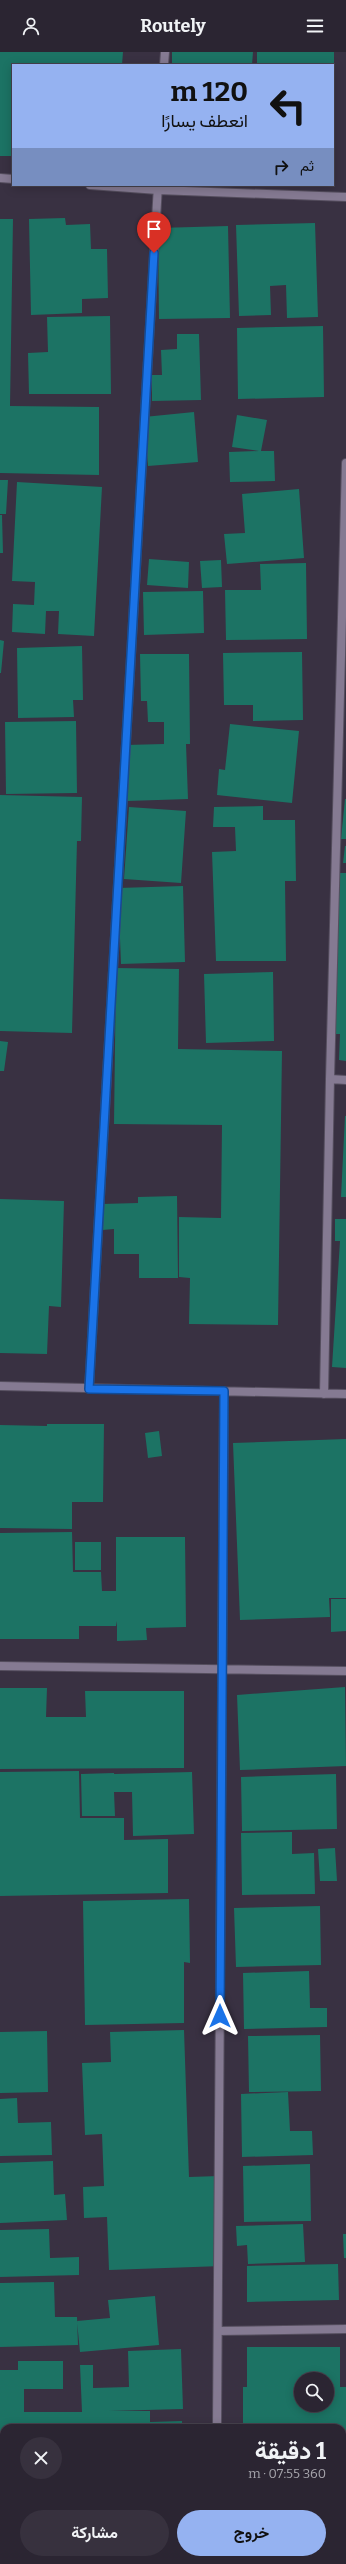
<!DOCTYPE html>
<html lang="ar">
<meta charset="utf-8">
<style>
:root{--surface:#2b2532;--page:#37313e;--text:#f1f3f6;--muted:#a6a5ac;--line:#47424d;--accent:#95b2f1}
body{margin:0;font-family:Bitter,Vazirmatn,serif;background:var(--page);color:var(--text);direction:rtl;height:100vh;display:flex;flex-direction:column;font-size:15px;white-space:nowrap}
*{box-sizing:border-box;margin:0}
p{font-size:13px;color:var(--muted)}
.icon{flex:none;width:22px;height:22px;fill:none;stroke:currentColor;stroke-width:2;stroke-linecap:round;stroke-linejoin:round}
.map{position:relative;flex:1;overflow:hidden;direction:ltr}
.panel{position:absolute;left:0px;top:2372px;width:346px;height:140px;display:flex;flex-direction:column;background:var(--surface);border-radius:12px 12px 0 0;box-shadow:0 2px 10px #0003,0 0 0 1px var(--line);direction:rtl}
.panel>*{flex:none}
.hud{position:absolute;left:12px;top:12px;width:322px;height:122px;border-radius:0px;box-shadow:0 2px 10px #0003,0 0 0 1px var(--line);direction:rtl;background:#95b2f1;color:#111;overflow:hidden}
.buttons{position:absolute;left:294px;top:2320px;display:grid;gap:8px}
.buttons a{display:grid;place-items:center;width:40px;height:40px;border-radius:50%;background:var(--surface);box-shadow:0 2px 10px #0003,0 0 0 1px var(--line);font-size:20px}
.pin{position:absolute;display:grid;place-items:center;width:34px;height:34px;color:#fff;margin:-41px -17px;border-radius:50% 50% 50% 0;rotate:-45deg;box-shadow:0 0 4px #0007}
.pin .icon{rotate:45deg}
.me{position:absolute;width:44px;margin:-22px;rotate:0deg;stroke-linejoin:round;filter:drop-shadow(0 0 3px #0008)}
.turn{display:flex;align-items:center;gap:14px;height:84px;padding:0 20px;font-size:18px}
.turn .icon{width:52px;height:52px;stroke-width:2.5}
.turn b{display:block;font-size:28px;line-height:34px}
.then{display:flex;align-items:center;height:38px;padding:0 20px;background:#0003;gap:8px;font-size:15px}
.round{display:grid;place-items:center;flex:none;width:42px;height:42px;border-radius:21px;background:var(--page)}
.overview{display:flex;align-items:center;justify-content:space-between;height:68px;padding:0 20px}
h1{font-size:24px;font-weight:700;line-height:30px}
.action{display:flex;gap:8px;margin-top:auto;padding:8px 20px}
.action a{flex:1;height:46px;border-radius:24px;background:var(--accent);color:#111;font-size:16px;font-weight:700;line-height:46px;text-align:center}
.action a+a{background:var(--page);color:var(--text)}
header{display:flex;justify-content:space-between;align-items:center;height:52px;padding:0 20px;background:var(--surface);font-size:18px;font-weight:700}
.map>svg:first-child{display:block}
.building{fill:#1c7364;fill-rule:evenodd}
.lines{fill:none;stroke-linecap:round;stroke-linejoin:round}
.minor-casing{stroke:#554e5e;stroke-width:10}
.minor{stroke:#857a92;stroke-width:8}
.route-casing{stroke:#114b97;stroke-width:10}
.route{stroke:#1a73e8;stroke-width:7}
</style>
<header><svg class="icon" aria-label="menu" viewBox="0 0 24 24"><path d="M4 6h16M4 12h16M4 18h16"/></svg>Routely<svg class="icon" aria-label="person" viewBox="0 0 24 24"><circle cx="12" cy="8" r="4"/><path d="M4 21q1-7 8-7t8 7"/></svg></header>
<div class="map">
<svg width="346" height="2512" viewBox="0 0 346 2512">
<rect width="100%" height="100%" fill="#393142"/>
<path class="building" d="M0,0h123l-1,13h-109v91h-13z
M172,0h81l-1,13h-80z
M257,0h77v13h-77z
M65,166l1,7 24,-1 1,25h16l1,49 -26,1v14l-51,2 -2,-96z
M0,167h13l-3,187 89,1v68l-99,-2z
M315,171l3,94 -31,1 -1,-33 -16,1 1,29 -32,1 -3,-91z
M228,174l2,92 -71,1 -1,-91z
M110,264l1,78h-82l-1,-41 20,-1 -1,-35z
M323,274l1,71 -86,2 -1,-71z
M177,282h22l2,66 -49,1v-26h10l-1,-25 16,-1z
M194,360l4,50 -50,4 -4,-49z
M237,363l30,5 -6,31h13l1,30 -45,1 -1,-30 30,-1 -27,-4z
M0,428h8l-2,34h-6z
M17,430l85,5 -8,149 -36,-2 1,-23h-13l-1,23 -33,-2 1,-28 21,1 1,-23 -23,-1z
M299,437l5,69 -77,6 -3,-30 21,-1 -3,-39z
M0,463h2l1,38h-3z
M149,507l40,3 -1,26 -41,-3z
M221,508l1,27 -20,1 -2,-27z
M306,511l1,76 -81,1 -1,-50h36l-1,-26z
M203,539l1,42 -60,2 -1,-43z
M0,588l4,1 -3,32h-1z
M82,594l1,54h-10l1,17 -56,1 -1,-70z
M302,600l1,68 -50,1v-16h-29l-1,-52z
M140,602h49l1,90h-4l2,55 -61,2 -1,-56 38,-1v-22h-16l-1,-21h-6z
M76,669l1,72 -71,1 -1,-72z
M230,672l69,7 -7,72 -75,-8 2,-26 6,1z
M0,743l82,2 -1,44h-4l-5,192 -72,-2z
M345,747h1v40h-5z
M263,754v14h32l1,61h-11l1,80h-70l-4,-109 24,-1 -1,-24h-22l1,-20z
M129,755l57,4 -5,72 -57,-4z
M345,794h1v17h-3z
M340,821h6v188l-7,-1 1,-26h-7z
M183,834l2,76 -64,2 -3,-76z
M116,916l63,1 -1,80 104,2 -4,274 -89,-1 1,-46 -11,-1v-60l42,1 1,-93 -108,-1z
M273,920l1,69 -68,2 -2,-69z
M0,989l8,1 -4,29h-4z
M345,1064h1v81h-5z
M177,1144l1,82h-39v-24h-25v-25l-12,1v-26l36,-1v-6z
M0,1147l64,2 -3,106 -12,-1 -2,48 -47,-1z
M335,1167h11v149l-14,-1 8,-126h-5z
M47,1372h57l-1,78h-31v27l-72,-1v-103l47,1z
M159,1379l3,25 -14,2 -3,-25z
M346,1387v159h-17l1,19 -90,3 -7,-177z
M72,1480l1,40h28l1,19h14v-54h69l1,90 -40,1 1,12 -30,1v-20l-1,5h-37v13h-79v-106z
M75,1490h26v28h-26z
M331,1547h15v32l-15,1z
M345,1635l1,79 -106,4 -3,-75z
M0,1636h47l-1,29h40l-1,-26h99v77l-184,1z
M79,1719l1,47h44v22l44,-1v54l-168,3v-124z
M192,1720l2,62 -61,2 -1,-44h-18l1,24h-33l-1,-42 33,-1v12v-11z
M336,1722l1,55 -95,2 -1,-54z
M292,1780v22l22,-1 1,41 -73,1 -1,-62z
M335,1796l2,33h-17l-2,-32z
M189,1847l1,64 -6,-1v61l-99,2 -2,-124z
M320,1854l1,59 -85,2 -2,-59z
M309,1919l1,37h17v19l-83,2 -1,-56z
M184,1978l5,147 30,-1 3,90 -113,4 -2,-53 -23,1 -1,-31 21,-1 -2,-52 -17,1 -3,-72 29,-1 -1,-30z
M47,1979l1,61 -48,1v-61z
M320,1983l1,56 -72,1 -1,-56z
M288,2040l2,39h22l1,24 -71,2 -1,-63z
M17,2046l1,25 33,-1 1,33 -52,1v-57z
M53,2109l1,34 11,-1 2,26 -67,3v-60z
M310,2112l1,57 -67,1 -1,-56z
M303,2172l2,38 -57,2 -1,-19 -10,1 -1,-20z
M49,2177l1,29 29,-1v18l-79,2v-47z
M343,2182h3v24h-2z
M338,2212l1,36 -92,2v-36z
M54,2230l1,35h22l1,28 -78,2v-64z
M155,2244l4,49 -79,7 -3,-31 33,-3 -2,-18z
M247,2295h93v40h6v88l-4,1v-48h-99v-41h4zM301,2327h26v26h-26z
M181,2297l2,60 -74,2h41v11l32,-1v7h-178v132h-4v-190h18v-9h45v28h-39v23h58l-2,-47h13v23l36,-1 -1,-36z
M237,2508h80v2l-80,2z"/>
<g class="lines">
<defs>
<path id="minor" d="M164,13l1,-13
M0,126l13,1
M90,133l68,5 188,7
M330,1027l16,1
M0,1334l346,8
M89,1337l69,-1204
M324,1342l6,-315 16,-616
M0,1614l346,5
M218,2279l128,-2
M217,2376l7,-1037
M216,2512v-4"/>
</defs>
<use href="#minor" class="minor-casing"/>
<use href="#minor" class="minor"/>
</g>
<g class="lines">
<defs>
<path id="route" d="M154,201l-65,1136 135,2 -4,625"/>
</defs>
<use href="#route" class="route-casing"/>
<use href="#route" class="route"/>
</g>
</svg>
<div class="buttons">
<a><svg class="icon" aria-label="search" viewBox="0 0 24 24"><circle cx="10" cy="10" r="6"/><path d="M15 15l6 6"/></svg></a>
</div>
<div class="pin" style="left:154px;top:201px;background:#d93025"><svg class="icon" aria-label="arrive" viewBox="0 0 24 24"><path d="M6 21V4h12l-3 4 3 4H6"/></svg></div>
<svg class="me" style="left:220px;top:1964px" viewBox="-20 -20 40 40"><path d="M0-17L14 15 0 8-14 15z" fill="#1a73e8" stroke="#fff" stroke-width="4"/></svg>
<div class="hud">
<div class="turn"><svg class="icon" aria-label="left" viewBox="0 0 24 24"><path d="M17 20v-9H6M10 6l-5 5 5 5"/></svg><div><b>120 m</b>انعطف يسارًا</div></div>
<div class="then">ثم<svg class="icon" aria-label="right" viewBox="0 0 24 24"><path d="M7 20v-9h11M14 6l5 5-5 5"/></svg></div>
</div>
<section class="panel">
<div class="overview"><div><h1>1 دقيقة</h1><p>360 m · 07:55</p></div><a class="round"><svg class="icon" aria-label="close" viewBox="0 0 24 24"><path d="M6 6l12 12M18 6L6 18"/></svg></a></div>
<div class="action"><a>خروج</a><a>مشاركة</a></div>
</section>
</div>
